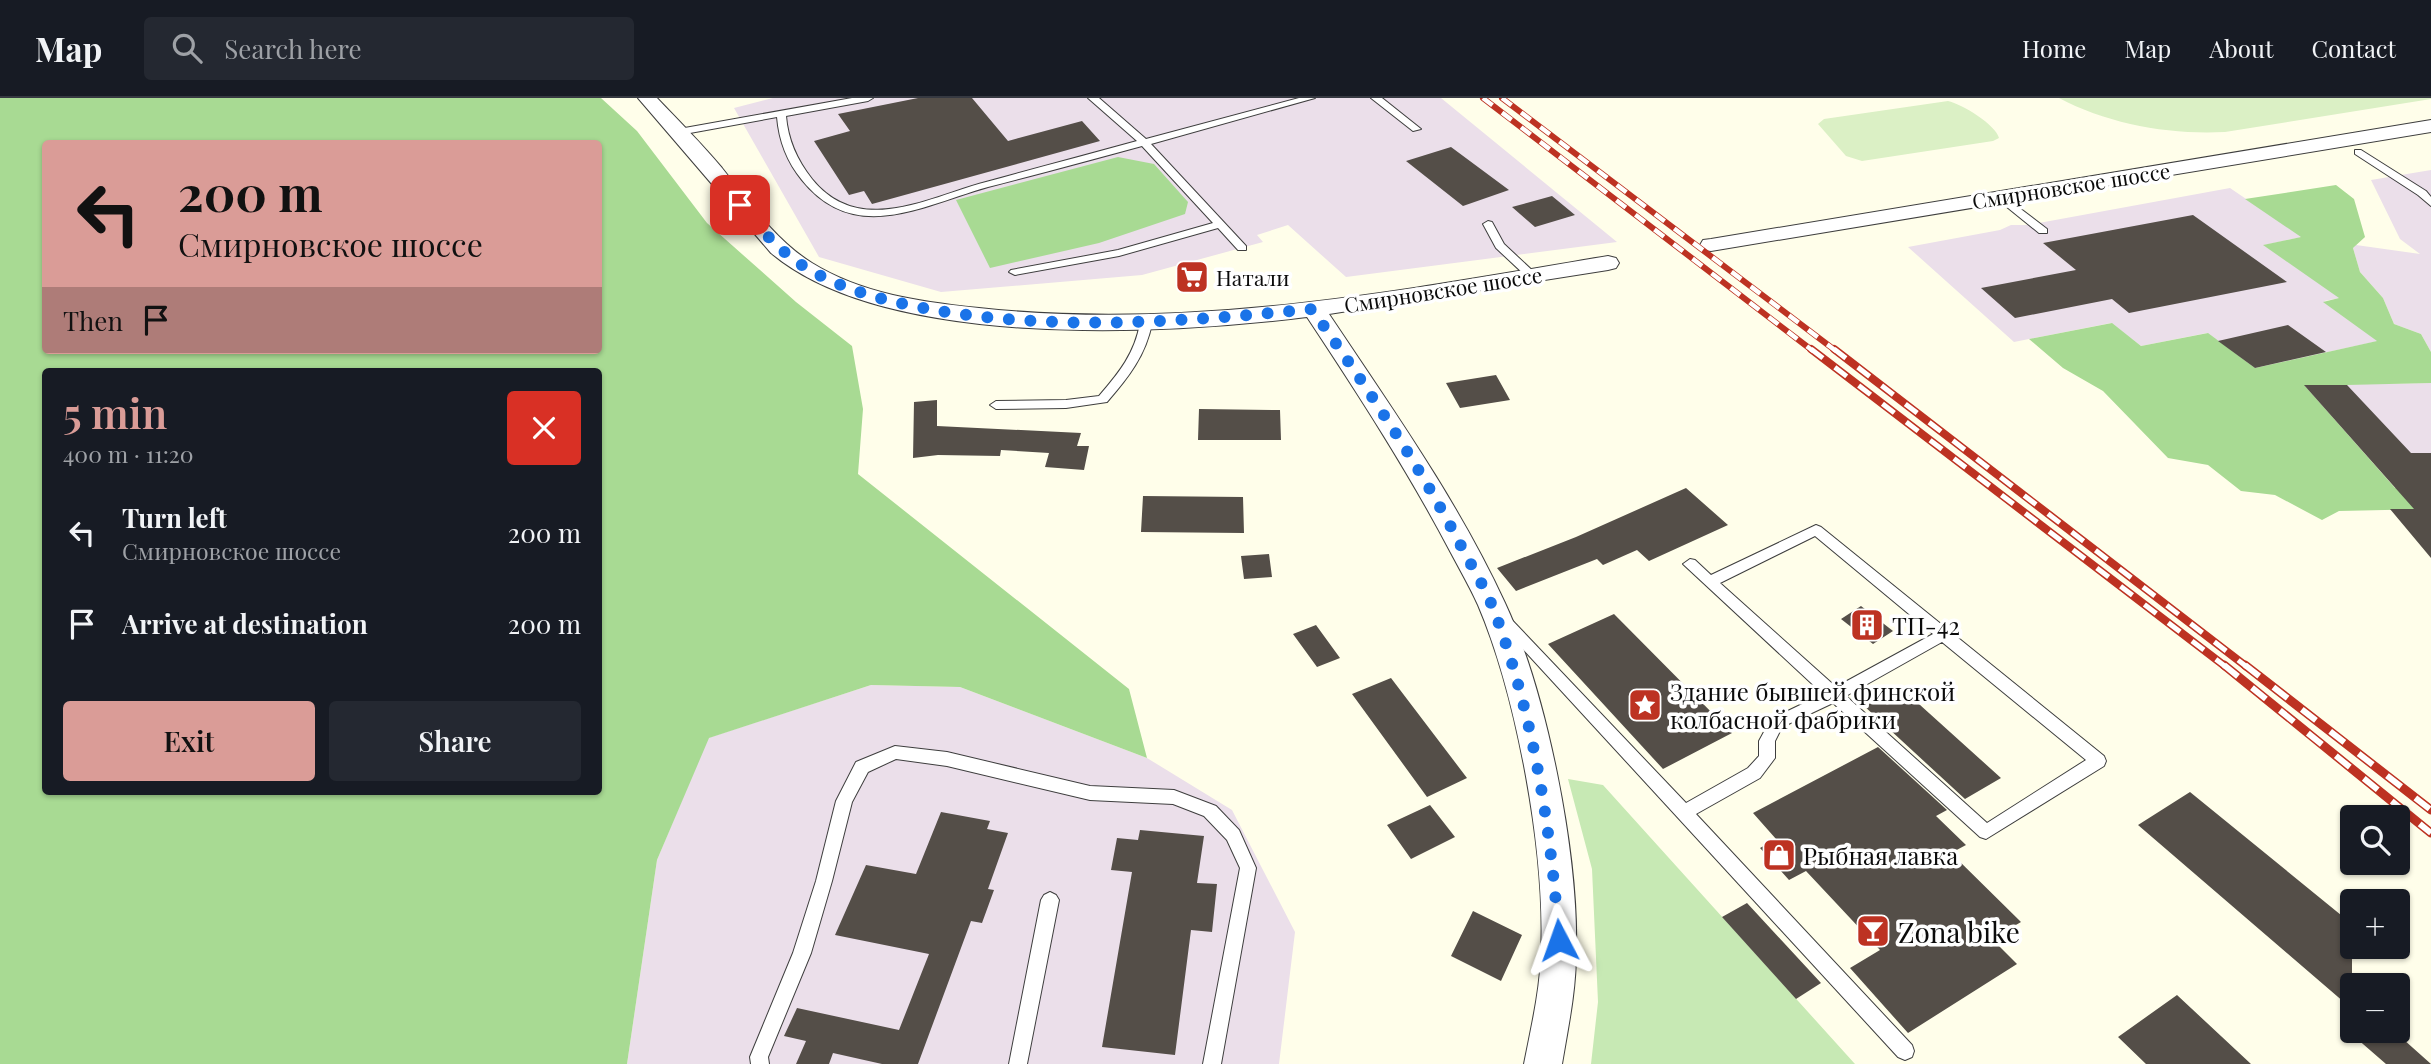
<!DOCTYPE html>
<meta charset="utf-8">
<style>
:root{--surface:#171b24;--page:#242831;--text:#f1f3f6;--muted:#9ea1a6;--line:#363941;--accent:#da9c97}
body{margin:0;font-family:"Playfair Display",serif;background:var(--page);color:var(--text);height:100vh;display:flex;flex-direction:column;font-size:26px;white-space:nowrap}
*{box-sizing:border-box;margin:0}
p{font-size:23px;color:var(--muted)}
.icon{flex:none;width:38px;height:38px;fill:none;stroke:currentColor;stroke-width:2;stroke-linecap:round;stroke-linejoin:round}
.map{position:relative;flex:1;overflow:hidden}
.panel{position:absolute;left:42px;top:270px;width:560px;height:427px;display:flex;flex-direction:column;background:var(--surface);border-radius:7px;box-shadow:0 2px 5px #0004}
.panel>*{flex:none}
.guide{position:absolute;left:42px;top:42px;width:560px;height:214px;border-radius:7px;box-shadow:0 2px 5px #0004;background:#da9c97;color:#111;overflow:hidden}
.fabs{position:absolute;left:2340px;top:707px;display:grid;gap:14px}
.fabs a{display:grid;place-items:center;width:70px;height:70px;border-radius:7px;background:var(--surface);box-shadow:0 2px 5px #0004;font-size:35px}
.pin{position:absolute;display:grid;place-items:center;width:60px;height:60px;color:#fff;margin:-30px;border-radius:14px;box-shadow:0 4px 10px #0006}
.me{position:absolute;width:77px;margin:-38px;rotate:356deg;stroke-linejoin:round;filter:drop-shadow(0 0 5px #0008)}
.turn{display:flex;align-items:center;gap:24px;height:147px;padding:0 21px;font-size:32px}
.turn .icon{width:91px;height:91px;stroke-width:2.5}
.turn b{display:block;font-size:49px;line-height:60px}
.then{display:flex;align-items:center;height:66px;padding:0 21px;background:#0003;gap:14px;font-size:26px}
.round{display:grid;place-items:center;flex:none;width:74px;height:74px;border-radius:7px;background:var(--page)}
.head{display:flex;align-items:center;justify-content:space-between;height:119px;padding:0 21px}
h1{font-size:42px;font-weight:600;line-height:52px;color:var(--accent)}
.primary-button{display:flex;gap:14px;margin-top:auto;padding:14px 21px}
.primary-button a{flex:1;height:80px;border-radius:7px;background:var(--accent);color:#111;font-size:28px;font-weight:600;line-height:80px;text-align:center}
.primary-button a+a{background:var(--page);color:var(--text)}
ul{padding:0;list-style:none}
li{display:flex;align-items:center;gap:21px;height:91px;padding:0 21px}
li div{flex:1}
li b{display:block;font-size:26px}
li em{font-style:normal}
header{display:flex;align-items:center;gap:42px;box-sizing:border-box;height:98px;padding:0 35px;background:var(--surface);border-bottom:2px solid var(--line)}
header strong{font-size:33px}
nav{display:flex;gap:38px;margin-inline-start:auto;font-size:24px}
.search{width:490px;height:63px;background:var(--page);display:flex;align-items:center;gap:18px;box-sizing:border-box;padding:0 24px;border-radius:7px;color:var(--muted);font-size:26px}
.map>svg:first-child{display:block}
.industrial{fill:#ebdfea}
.green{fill:#c7e9b4}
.forest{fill:#a8da93;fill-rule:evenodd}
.pitch{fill:#dbf0c5}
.building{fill:#544e48}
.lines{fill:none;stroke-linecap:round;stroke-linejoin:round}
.lane-casing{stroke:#3e3e3e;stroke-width:2}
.street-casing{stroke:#3e3e3e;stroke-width:2}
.lane{fill:#fff;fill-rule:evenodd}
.street{fill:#fff;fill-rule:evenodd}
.rail-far2-casing{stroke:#bd3222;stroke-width:6}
.rail-far1-casing{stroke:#bd3222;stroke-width:8}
.rail-casing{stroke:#bd3222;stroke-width:9}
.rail-far2{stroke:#fff;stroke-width:4.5;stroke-dasharray:12;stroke-linecap:butt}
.rail-far1{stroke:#fff;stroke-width:5;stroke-dasharray:15;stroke-linecap:butt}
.rail{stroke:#fff;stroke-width:6;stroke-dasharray:18;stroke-linecap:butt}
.route{stroke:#1a73e8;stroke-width:12;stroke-dasharray:0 21.6}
.labels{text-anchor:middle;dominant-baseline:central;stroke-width:7;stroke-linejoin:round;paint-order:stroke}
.far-street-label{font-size:21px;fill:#0b0b0b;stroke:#fff}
.far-poi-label{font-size:21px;fill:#0b0b0b;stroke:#fff;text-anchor:start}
.poi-label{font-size:24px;fill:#0b0b0b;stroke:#fff;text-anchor:start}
.near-poi-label{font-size:28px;fill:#0b0b0b;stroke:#fff;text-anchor:start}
</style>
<header>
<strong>Map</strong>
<div class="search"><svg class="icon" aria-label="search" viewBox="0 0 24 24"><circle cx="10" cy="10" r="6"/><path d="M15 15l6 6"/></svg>Search here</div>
<nav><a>Home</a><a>Map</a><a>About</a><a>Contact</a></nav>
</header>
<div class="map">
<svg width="2431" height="966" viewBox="0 0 2431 966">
<rect width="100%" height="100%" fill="#fffeea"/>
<path class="industrial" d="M773,0h668l176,144 -271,35 -58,-52 -31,10 6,7 -121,33 -201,17 -122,-35 -85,-149z
M2431,72v182l-10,-18 -27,-10 -11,-26 -23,-26 -7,-24 3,-3 64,9 -20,-15 -29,-59z
M2230,90l72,49 -38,8 76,53 -16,3 54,40 -123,27 -48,-35 -66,13 -30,-23 -97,19 -106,-95 92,-17 11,-5h17z
M2431,285v105h-35l-92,-103z
M871,587l89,2 187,71 85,52 63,122 -16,132h-652l30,-204 51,-122z"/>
<path class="green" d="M1568,681l35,6 252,279h-264l7,-62 -6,-133z"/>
<path class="forest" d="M0,0h601l36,33 70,92 89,79 56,44 11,63 -5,65 271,215 18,69 -187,-71 -89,-2 -162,53 -52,122 -30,204h-627zM46,46h552v206h-552zM46,273h552v420h-552z
M1118,59l36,7 34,38 -3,12 -86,29 -109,25 -34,-68z
M2336,87l18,14 11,38 -12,11 7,24 23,26 11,26 27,10 10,18v31l-126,3 90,102h36v21l-92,2 -17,9 -47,-25 -34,-4 -33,-26 -40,-7 -65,-67 -40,-23 -34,-29 83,-16 29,23 67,-13 47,35 122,-27 -54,-39 16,-4 -76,-53 38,-8 -56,-38z"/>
<path class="pitch" d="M2059,0h372v1l-206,33c-56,3 -117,-8 -166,-34z
M1948,3c14,3 48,24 51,37l-6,3 -131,20 -16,-5 -28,-32 6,-5z"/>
<path class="building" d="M918,0h54l36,43 74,-20 18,20 -228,63 -8,-13 -15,4 -35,-54 36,-10 -12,-17z
M1451,49l58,43 -46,16 -57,-45z
M1552,98l23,19 -40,12 -23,-20z
M2193,117l94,67 -158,31 -17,-14 -97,19 -34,-30 95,-18 -33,-27z
M2288,227l38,27 -71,16 -37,-27z
M1496,277l14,25 -50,8 -14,-25z
M2304,287h43l64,68h20v105l-41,-49h24z
M937,302v26l144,7 -4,13h12l-5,24 -39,-3 4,-14 -48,-3 -1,6 -62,-1 -25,3 1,-56z
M1199,311l81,1 1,30h-83z
M1686,390l42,37 -79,36 -12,-11 -34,15 -6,-6 -81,32 -19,-23 79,-31z
M1143,398l100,1 1,36 -103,-1z
M1269,456l3,23 -28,2 -3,-23z
M1861,508l32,25 -20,13 -32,-25z
M1614,516l118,119 -69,36 -115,-125z
M1316,527l24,33 -23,9 -24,-33z
M1391,580l76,100 -40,19 -75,-103z
M1899,588l102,92 -36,21 -102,-94z
M1878,649l69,63 -11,6 30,29 -15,8 70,69 -29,17 25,25 -109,69 -58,-65 30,-18 -74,-79 -17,9 -29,-32 16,-9 -23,-26z
M2190,694l162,132v85l-214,-184z
M1430,707l25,32 -44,22 -24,-34z
M941,714l49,9 -3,8 21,4 -20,56 6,1 -12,33 -11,-2 -53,143h-36l-49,-11 -4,11h-33l10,-23 -22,-5 13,-28 102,22 30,-76 -94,-19 31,-70 50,9z
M1140,732l64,6 -7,47 20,1 -5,48 -21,-2 -16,125 -73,-8 30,-175 -21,-2 6,-32 21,2z
M1747,805l74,80 -25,16 -74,-82z
M1473,813l49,24 -21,46 -50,-25z
M2177,897l74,69h-105l-28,-27z
M2348,933h46l37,33h-45z"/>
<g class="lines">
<defs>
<path id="lane" d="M852,0h21l-5,3 -82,15c2,24 11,44 26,63 48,59 116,18 174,3 50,-14 101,-27 151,-41l-49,-43h11l47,41 153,-41h16l-164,46 95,102v4h-8l-20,-22 -99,28 -104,19 -6,-3 2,-2 107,-20 95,-27 -71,-77c-51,14 -103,28 -154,41 -65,18 -133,59 -186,-7 -15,-18 -23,-39 -25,-63l-98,18 -5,-3 5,-3z
M1371,0h11l39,31 -8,2z
M2355,52h6l65,41 5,6v9l-13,-11 -63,-41z
M2001,96l46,35v4h-8l-42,-34v-4z
M1488,123l4,1 12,22 31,29v4h-8l-31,-29 -13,-24z
M1146,221l6,4c-6,32 -24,55 -45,79l-41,6 -70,1 -6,-4 6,-4 70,-1 33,-4c20,-23 36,-43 41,-73z
M1816,427l5,2 283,229 2,5 -2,5 -118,73 -6,-2 -147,-134 -51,24 -7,14v17l-15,20 -64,36 216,231 2,6 -2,6 -7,3 -7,-3 -400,-435 2,-4h10l176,185 62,-35 11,-12v-15l12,-22 52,-25 -140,-130 7,-5 5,1 16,15zM1815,438l118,98 -97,53 -116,-104zM1942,544l144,118 -99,63 -141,-127z
M895,648l52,6 143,34 84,4 42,16 23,24 17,38 -35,196h-18l37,-196 -13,-28 -23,-24 -31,-12 -83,-4 -143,-34 -51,-7 -28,13 -16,30 -20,79 -21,72 -43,104 1,7h-18l-1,-7 43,-104 23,-72 20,-80 20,-39z
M1050,794l6,3 3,5 -32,164h-18l32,-164 3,-5z"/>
<path id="street" d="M638,0h19c22,23 45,46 65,70 27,34 53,72 90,95 50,31 110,39 167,45 212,23 420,-17 629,-52l8,2 3,5 -3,5 -8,2 -279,44c62,93 129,187 176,289 42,90 74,252 71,351 0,37 -8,74 -14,110h-38c7,-36 16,-73 17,-110 5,-99 -24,-258 -63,-349 -8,-18 -18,-35 -27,-52 -43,-82 -93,-159 -144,-236 -142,18 -421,33 -536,-64z
M2431,22v12l-720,119 -8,-1 -3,-5 3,-5 8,-1z"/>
</defs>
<use href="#lane" class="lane-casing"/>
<use href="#street" class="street-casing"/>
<use href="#lane" class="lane"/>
<use href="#street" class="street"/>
<defs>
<path id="rail-far2" d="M1483,0l330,253
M1502,0l334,253"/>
<path id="rail-far1" d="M1811,251l415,318
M1834,251l413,318"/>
<path id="rail" d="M2224,567l207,168
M2245,567l186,145"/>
</defs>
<use href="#rail-far2" class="rail-far2-casing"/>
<use href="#rail-far1" class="rail-far1-casing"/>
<use href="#rail" class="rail-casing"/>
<use href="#rail-far2" class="rail-far2"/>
<use href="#rail-far1" class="rail-far1"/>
<use href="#rail" class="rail"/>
</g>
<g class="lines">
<path class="route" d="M740,107c19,22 40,47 65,62 42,26 93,37 141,45 123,19 244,9 366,-3 53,76 104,151 147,233 12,23 27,47 36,71 39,104 56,217 64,327"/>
</g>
<defs>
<symbol id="supermarket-square" viewBox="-11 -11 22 22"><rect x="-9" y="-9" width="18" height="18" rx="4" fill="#bd3222" stroke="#fff"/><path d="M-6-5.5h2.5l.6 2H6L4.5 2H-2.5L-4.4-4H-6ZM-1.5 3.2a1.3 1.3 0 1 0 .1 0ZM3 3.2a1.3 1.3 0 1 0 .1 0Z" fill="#fff"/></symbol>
<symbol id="building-square" viewBox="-11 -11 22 22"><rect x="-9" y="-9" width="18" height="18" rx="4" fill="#bd3222" stroke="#fff"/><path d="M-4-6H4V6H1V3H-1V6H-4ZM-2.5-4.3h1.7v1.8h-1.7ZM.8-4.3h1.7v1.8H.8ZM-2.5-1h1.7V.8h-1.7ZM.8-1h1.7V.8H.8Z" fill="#fff"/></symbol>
<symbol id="sight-square" viewBox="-11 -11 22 22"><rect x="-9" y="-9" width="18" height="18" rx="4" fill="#bd3222" stroke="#fff"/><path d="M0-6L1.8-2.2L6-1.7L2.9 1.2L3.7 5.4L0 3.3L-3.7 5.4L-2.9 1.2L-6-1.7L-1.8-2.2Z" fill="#fff"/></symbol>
<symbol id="shop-square" viewBox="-11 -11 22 22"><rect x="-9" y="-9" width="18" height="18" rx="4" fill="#bd3222" stroke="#fff"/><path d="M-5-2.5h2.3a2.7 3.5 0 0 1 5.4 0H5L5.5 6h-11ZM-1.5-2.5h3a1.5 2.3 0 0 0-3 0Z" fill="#fff"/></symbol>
<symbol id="bar-square" viewBox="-11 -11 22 22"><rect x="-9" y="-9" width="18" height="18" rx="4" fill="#bd3222" stroke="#fff"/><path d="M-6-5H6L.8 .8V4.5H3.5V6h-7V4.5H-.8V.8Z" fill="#fff"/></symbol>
</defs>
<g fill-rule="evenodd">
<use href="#supermarket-square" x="1173" y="160" width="38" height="38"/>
<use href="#building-square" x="1848" y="508" width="38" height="38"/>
<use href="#sight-square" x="1626" y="588" width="38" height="38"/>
<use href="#shop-square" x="1760" y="738" width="38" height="38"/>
<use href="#bar-square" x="1854" y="814" width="38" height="38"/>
</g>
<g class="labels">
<g class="far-street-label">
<text transform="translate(2071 87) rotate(-9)">Смирновское шоссе</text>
<text transform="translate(1443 191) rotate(-9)">Смирновское шоссе</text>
</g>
<g class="far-poi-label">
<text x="1216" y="179">Натали</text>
</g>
<g class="poi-label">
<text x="1892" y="527">ТП-42</text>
<text x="1670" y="593">Здание бывшей финской<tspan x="1670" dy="28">колбасной фабрики</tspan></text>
<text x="1803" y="757">Рыбная лавка</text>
</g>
<g class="near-poi-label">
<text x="1898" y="833">Zona bike</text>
</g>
</g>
</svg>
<div class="fabs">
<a><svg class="icon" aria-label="search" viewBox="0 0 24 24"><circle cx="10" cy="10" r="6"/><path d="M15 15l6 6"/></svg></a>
<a>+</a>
<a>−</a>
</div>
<div class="pin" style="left:740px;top:107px;background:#d93025"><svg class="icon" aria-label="arrive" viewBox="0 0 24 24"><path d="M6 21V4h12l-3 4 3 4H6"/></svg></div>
<svg class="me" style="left:1559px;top:842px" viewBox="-20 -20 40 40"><path d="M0-17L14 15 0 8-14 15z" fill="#1a73e8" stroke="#fff" stroke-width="4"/></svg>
<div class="guide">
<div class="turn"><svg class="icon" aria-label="left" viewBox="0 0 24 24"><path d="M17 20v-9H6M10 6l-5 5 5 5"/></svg><div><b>200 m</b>Смирновское шоссе</div></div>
<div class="then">Then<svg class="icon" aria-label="arrive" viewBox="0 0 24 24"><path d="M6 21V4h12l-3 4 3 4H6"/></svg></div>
</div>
<section class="panel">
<div class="head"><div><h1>5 min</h1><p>400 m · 11:20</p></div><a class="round" style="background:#d93025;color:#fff"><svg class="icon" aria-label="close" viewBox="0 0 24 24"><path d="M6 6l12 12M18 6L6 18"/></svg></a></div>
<ul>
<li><svg class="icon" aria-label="left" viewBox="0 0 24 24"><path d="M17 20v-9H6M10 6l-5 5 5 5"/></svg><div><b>Turn left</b><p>Смирновское шоссе</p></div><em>200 m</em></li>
<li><svg class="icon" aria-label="arrive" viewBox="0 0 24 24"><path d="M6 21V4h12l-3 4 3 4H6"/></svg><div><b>Arrive at destination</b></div><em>200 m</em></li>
</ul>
<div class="primary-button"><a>Exit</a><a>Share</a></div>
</section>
</div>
